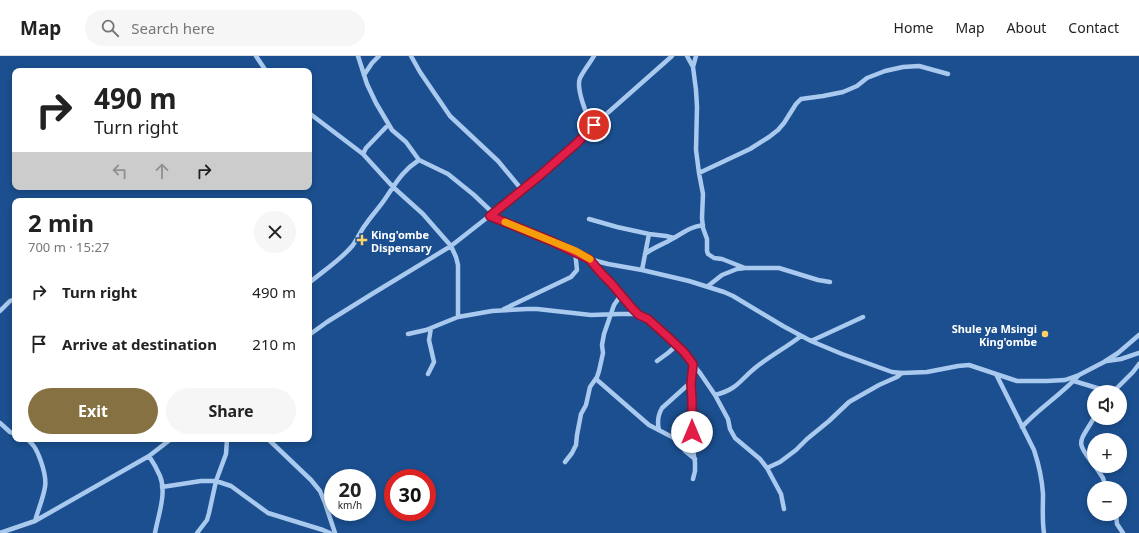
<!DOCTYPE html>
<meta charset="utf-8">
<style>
:root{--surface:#fff;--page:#f6f6f6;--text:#222;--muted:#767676;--line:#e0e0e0;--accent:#857141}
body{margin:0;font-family:"Noto Sans",sans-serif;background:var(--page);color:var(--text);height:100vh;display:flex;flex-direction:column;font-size:15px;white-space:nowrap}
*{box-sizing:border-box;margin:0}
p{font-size:13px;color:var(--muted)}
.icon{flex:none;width:22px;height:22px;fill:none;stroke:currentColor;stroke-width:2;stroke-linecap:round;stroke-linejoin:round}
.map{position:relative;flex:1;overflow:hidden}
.panel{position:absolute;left:12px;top:142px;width:300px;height:244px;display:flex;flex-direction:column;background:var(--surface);border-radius:8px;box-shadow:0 2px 6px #0003}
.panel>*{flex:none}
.top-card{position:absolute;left:12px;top:12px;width:300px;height:122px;border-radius:8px;box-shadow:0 2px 6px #0003;background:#fff;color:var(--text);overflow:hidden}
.tools{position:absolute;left:1087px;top:329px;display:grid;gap:8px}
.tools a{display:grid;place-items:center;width:40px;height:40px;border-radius:50%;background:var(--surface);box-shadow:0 2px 6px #0003;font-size:20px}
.speed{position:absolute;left:324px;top:413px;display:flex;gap:8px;font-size:20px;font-weight:700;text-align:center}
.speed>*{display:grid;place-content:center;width:52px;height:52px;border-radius:50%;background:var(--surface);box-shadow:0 2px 6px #0003;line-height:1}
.speed small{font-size:10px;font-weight:400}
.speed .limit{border:6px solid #d22;background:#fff;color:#111}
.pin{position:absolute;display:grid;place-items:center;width:34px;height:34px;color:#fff;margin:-17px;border:2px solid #fff;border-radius:50%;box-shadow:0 1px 4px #0007}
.me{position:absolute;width:44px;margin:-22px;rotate:0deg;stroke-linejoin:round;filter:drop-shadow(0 0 3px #0008)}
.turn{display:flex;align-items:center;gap:14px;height:84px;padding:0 16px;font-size:18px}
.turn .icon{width:52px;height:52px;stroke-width:2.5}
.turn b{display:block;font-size:28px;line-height:34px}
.lanes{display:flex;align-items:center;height:38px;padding:0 16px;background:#0003;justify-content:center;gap:20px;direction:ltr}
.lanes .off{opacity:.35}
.round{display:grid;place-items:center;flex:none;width:42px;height:42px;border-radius:21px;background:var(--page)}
.summary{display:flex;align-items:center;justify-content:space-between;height:68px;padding:0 16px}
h1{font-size:24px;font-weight:700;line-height:30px}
.cta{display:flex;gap:8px;margin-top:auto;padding:8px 16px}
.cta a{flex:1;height:46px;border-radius:24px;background:var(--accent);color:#fff;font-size:16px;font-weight:700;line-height:46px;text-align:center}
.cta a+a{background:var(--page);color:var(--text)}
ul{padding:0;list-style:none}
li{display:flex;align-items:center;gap:12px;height:52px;padding:0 16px}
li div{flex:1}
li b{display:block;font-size:15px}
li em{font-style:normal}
header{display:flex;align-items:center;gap:24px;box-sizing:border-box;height:56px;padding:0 20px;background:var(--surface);border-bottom:1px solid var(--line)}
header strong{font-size:19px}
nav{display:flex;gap:22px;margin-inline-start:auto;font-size:14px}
.search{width:280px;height:36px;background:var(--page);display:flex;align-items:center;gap:10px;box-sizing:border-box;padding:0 14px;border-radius:22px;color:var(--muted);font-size:15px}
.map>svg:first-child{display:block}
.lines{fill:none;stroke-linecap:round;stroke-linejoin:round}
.minor{stroke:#a9c9ee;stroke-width:4.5}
.route-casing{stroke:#92132f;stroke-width:10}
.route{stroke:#e11d48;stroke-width:7}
.slow{stroke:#f59e0b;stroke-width:7}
.poi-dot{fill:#ffd166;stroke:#1b4f8f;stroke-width:1.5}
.labels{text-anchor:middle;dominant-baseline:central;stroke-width:4;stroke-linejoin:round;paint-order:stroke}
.poi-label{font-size:11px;font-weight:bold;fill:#fff;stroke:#1b4f8f;text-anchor:start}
</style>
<header>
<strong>Map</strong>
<div class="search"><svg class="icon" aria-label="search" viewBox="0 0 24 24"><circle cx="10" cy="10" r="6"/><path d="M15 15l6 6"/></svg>Search here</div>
<nav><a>Home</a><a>Map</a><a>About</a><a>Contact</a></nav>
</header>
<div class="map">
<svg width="1139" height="477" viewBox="0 0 1139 477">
<rect width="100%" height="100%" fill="#1b4f8f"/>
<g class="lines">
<path class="minor" d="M256,0l10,15
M358,0l9,28 9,19 16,27 14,12 13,18 29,14 26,21 19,18
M411,0l9,16 30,44 48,45 24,29
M687,0l6,11 3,23 1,17 -1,43 3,23 4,21 -1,24 1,10 4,11v12l1,3 6,4 8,1 23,9
M693,11l3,-11
M364,19l8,-12 7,-7
M309,57l54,41 30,33 30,27 28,32 5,11 2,8v52
M594,69c-8,-7 -18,-38 -14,-47 4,-8 10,-15 14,-22
M363,98l3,-6 22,-23
M699,117l51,-24 19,-12 9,-7 6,-7 12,-19 5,-5 22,-3 20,-4 14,-6 10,-8 18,-7 18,-4 16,-1 29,8
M490,160l61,25 38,18 19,5 34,6 47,11 35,11 9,4 50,30 28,15 31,13 50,18 10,1 25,-1 31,-6 11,-1 48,16h30l18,-1 14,-5 25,-13 14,-9 21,-18
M589,163l28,8 32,7 17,2 8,2
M645,198c9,-7 17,-9 27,-15 13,-7 15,-11 31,-14
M590,203c7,9 15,16 22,24 9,11 16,22 27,32
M642,214l7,-36
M309,227c14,-12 33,-24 44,-38 5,-7 8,-15 13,-21 6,-9 13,-16 19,-25 11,-16 17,-28 34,-39
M708,230l14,-11 15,-6 8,-1h34l39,12 12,2
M504,253l67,-32 6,-7 -2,-19
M0,255l10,-10 5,-2
M408,278l18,-4 32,-13 34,-6 35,-2h10l54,6 28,-1h16l8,2 15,12 19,17 23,28 15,22 13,24 2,10 5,9 25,21 7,9 14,26 3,15
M309,279l18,-13 45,-28 79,-48 88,-69 38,-34 17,-18 78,-69
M811,285l52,-24
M657,305l11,-8 9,-8
M1107,305l14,-2 18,-6
M428,318l6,-12 -5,-22 2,-12
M996,318l38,76c5,15 8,29 9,44 0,13 -1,26 1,39
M596,323l53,46 27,14 9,12 10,8
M1074,325l36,11
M1113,336l20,-20 6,-8
M715,339c23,-6 24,-14 40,-27 15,-12 32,-21 46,-32
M0,367l10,9 5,2
M1022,371c17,-19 39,-32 56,-51
M659,374c-2,-8 -1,-15 3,-22l29,-26
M26,383c12,5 21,37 19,48 -2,12 -7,23 -10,34
M268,383l43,41 9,11 5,12 10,30
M149,400c4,6 8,13 11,20 7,17 -2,40 -5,57
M565,406l7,-9 4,-8 1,-10 4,-21 5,-9 4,-18 7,-10 2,-6 4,-18 -1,-8 2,-11 10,-29 7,-10
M1094,409c-19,-24 -15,-22 0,-47
M1095,410l8,12 3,10
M767,412l13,-6 16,-12 11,-11 22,-18 20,-19 30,-17 18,-8 5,-4
M693,423l2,-8v-9l-2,-12 -1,-25 1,-26 -2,-13 2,-22
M162,431l39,-6h15l15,5 37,27 55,17 7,3
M1116,458l1,10 6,9
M0,477l35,-12 114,-65 22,-17
M197,477l10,-13 2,-7 7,-32 10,-27 1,-15"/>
</g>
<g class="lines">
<defs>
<path id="route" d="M594,69l-17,18 -39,34 -48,39 61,25 38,18 13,15 9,9 21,25 7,7 9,4 19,17 17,16 9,12 -2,20 1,16v32"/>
</defs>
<use href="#route" class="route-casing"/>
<use href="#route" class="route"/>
<path class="slow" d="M505,166l71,29 14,8"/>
</g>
<g class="poi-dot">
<path d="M360 178h4v4h4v4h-4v4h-4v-4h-4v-4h4z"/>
<circle cx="1045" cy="278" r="4"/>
</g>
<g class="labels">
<g class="poi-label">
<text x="371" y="178">King'ombe<tspan x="371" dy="13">Dispensary</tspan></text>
<text x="1037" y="272" text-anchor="end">Shule ya Msingi<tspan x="1037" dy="13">King'ombe</tspan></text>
</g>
</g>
</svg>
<div class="tools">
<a><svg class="icon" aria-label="sound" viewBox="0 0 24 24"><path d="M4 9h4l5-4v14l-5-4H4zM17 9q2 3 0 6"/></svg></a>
<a>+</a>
<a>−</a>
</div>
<div class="speed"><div>20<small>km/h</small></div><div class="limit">30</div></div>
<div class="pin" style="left:594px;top:69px;background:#d93025"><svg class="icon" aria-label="arrive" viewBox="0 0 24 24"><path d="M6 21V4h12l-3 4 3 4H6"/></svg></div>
<svg class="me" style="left:692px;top:376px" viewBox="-20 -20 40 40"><circle r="19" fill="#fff"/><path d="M0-13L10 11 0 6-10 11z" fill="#e11d48"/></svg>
<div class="top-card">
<div class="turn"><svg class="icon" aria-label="right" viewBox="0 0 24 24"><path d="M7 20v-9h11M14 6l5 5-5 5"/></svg><div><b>490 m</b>Turn right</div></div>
<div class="lanes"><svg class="icon off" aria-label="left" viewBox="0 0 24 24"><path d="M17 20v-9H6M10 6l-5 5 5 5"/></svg><svg class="icon off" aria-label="ahead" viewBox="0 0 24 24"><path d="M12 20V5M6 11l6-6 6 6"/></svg><svg class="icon" aria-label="right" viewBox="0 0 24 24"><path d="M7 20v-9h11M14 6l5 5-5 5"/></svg></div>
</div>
<section class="panel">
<div class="summary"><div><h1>2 min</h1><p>700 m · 15:27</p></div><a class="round"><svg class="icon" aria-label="close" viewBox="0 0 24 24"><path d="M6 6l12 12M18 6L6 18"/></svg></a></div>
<ul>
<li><svg class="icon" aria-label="right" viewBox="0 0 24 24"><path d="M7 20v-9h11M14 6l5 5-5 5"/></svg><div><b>Turn right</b></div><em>490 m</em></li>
<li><svg class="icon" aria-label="arrive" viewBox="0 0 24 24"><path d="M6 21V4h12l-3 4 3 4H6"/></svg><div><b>Arrive at destination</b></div><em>210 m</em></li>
</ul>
<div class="cta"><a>Exit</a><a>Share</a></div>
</section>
</div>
